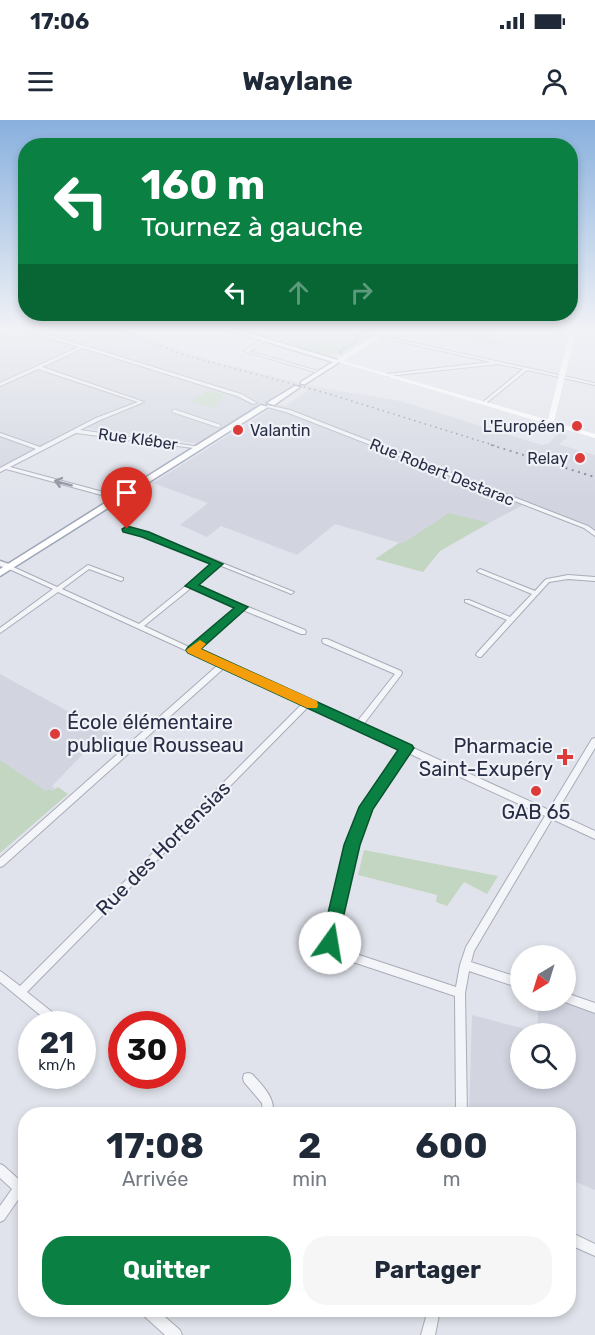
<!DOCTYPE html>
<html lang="fr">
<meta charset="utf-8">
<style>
:root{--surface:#fff;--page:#f6f6f7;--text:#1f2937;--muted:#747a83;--accent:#0b8043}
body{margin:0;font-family:Rubik,sans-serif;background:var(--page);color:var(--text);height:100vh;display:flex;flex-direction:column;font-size:22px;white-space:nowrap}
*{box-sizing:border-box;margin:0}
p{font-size:20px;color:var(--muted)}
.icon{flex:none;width:33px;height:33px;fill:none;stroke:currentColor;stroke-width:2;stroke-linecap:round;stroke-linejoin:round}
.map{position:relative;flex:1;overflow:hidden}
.details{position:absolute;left:18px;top:987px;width:558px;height:210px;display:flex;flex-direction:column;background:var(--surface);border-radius:24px;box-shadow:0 3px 9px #0003}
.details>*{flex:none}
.guide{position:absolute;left:18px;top:18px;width:560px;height:183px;border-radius:24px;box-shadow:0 3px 9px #0003;background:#0b8043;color:#fff;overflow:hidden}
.needle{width:39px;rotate:218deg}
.controls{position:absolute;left:510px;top:825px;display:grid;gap:12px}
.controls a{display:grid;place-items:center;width:66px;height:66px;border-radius:50%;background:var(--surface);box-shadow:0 3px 9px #0003;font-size:30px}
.speed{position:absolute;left:18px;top:891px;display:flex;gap:12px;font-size:30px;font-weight:700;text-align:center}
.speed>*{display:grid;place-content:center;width:78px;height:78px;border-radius:50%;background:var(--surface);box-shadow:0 3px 9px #0003;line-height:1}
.speed small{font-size:15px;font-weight:400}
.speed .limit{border:9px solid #d22;background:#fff;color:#111}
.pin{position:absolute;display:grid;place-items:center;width:51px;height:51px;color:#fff;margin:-62px -26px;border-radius:50% 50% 50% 0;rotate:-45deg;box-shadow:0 0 6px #0007}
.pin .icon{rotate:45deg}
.me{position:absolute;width:66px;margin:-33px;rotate:13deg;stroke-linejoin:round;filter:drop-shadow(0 0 4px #0008)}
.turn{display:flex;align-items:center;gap:21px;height:126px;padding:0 24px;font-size:27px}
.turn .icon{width:78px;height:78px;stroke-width:2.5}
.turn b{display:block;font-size:42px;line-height:51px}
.lanes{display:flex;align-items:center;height:57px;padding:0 24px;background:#0003;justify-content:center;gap:30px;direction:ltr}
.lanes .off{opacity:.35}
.eta{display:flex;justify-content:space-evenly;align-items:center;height:102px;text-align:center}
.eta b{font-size:36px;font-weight:700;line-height:42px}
.button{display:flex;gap:12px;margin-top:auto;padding:12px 24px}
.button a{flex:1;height:69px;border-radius:24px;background:var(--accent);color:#fff;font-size:24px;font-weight:700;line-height:69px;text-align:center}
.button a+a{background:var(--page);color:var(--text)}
.status{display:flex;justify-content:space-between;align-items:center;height:42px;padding:0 30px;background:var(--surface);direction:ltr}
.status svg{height:16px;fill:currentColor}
header{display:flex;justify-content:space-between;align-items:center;height:78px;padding:0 24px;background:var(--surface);font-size:27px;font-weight:700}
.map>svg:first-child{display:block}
.built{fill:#d2d5e0;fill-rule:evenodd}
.green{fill:#c3d6c1}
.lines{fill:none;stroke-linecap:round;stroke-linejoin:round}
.stream{stroke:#98aace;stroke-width:1.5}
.pedestrian-casing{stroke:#a8acb9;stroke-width:4.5}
.minor-casing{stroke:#a8acb9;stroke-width:2}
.tertiary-casing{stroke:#a8acb9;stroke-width:3}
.primary-casing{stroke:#9ea5b8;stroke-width:3}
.pedestrian{stroke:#f4f5f8;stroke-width:3}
.minor{fill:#f4f5f8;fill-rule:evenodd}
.tertiary{fill:#f4f5f8;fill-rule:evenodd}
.secondary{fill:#fff;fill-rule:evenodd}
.primary{fill:#fff;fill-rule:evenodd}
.rail-far1{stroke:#787f96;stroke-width:1.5;stroke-dasharray:1.5 4;stroke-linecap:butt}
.rail{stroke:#787f96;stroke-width:2;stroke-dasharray:2 4.5;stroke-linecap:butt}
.oneway{stroke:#8e919e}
.route{fill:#0b8043;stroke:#07532c;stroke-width:1.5}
.slow{fill:#f59e0b}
.poi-dot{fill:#dc3b39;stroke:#f0f2f8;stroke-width:2}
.labels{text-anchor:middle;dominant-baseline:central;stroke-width:4.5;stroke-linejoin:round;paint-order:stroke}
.far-poi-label{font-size:16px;fill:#272d44;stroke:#f0f2f8;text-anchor:end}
.far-street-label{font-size:16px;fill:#272d44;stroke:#f0f2f8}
.poi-label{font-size:20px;fill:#272d44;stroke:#f0f2f8;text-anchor:start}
.street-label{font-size:20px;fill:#272d44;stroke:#f0f2f8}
</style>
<div class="status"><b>17:06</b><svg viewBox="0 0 49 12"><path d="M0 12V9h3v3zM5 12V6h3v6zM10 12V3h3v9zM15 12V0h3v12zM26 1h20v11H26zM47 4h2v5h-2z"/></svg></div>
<header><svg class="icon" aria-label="menu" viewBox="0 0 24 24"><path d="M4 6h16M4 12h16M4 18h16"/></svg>Waylane<svg class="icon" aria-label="person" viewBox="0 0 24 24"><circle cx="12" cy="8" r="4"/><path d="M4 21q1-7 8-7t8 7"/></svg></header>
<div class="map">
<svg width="595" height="1215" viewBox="0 0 595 1215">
<rect width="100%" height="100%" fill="#e0e3eb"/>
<path class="built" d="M0,210h125l91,32 100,25 84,14 142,44 6,-1 11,-11 9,3 -10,10 3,-1 34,10v75l-8,-6 -60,-21 -65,34 -36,-9 -23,16 -68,-20 -38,31 -76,-29 -14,11 -27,-12 28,-22 -55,-20 125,-79 7,2 24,-16 -15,-5 -94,59 -123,-17 -77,41z
M426,210h79l-15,9 13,3 -5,5z
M0,554l111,61 -20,18 -5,-2 -34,35 3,3 -3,2h-6l-46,-31z
M539,881h17l39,12v177l-26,-11 -1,-65h-99l3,-99 65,17zM520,914h46v44h-46z"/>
<path class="green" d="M241,210h140l-40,24 -15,1z
M210,270l13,4 -1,7 -4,-1 -2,5 2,1 -4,2 -25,-7z
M449,393l40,10 -49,28 -17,21 -48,-13 24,-16h4z
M0,640l46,31 2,-2 4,2 6,-4 10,7 -68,59z
M364,730l134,26 -11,18 -23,-12 -17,24 -11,-4 1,-7 -79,-20z"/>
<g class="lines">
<path class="stream" d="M355,221l7,-10 -4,-1
M341,234l-2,-3 18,-9"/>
<defs>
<path id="pedestrian" d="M174,291l45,15"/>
<path id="minor" d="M6,210h6l-12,5v-2z
M26,210h7l208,64 16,9 -4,1 -16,-8 -154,-48 -41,19 102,35 -44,18 -20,10 121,17 2,1 -2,1 -125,-16 -66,34 112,30v2l-2,1 -114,-31 -6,3v-4l36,-19 -36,-13v-3l40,14 56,-29 42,-16 -100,-33 -38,17v-3l79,-36z
M377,215l218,48v2l-68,-15 -42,34h-2v-2l40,-33 -25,-5 -110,12h-1v-2l104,-12 -113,-25z
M264,219l3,1 -18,11 69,20 -3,1 -71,-21z
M267,285l23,5 298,116 7,5v5l-11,-8 -298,-116 -19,-5z
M127,407l21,6 146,59 -3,2 -2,-1 -70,-28 -25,20 111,45 1,2 -1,2h-4l-58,-24 -46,40 26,12h3l1,2 129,59 39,-49 -72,-31 -1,-2 1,-2h4l74,32 1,2 -1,2 -38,50 186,85 43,-71 3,-1v10l-39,65 39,18v8l-43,-20 -78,132 -3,11 49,16v10l-51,-17 -4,22 2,121h-11l-1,-118 -117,-39 -7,-4 -6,-10 23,-98 14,-38 40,-57 -94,-43 -281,285 35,28 1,4h-12l-51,-42v-11l3,2 17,13 282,-282 -78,-36 -221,198 -3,1v-9l218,-193 -160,-73 -58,41v-5l53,-39 -46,-21v-2h4l46,21 31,-22 35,13v2l-2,1 -32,-12 -27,20 77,35 75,-61 -70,-28 -19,-5v-2zM191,468l47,19 -47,41 -47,-22zM408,633l137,63 -79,131 -6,18 -4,22 -112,-37 -7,-3 -2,-5 21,-97 14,-37z
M480,449l55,22 10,-11 2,-1 21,-4 27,2v4l-27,-2 -19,3 -68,75h-2l-3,-2 1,-2 30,-33 -42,-18v-2h4l41,17 22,-23 -54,-22 -1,-1z
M566,873l29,10v10l-33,-12v-1h4z
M248,953l4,1c11,12 23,23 21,40h-10l-1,-11 -18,-21 -1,-4 1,-4z
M0,1044l4,2 22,20v14l-6,-3 -16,23 -4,2v-16l12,-17 -12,-11z
M568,1111l27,13v12l-27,-12z
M142,1190h15l23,20 2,5h-17l-22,-20z
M428,1190h12l-5,25h-14z"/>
<path id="tertiary" d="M0,441l12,4 1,2 -4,2 -9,-3z"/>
<path id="primary" d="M228,210h10l103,31 -36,23h-4v-2l32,-20z
M295,266l5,1 -26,18 -7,-2z
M261,285l7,2 -268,169v-7z"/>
</defs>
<use href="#pedestrian" class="pedestrian-casing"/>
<use href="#minor" class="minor-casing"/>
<use href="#tertiary" class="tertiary-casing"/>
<use href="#primary" class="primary-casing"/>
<use href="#pedestrian" class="pedestrian"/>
<use href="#minor" class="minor"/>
<use href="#tertiary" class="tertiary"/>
<path class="secondary" d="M384,210h7l-48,31 205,59 22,-90h6l-22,92 41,12v4l-260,-77z"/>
<use href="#primary" class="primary"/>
<path class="rail-far1" d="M120,210l64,25 142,38 170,53"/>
<path class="rail" d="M491,325l104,32"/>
</g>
<defs><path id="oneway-shaft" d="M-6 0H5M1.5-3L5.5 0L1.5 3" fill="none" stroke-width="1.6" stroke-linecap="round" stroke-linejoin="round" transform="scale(1.5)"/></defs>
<use class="oneway" href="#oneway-shaft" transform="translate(63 363) rotate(-165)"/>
<linearGradient id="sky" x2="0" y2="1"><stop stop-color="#88b0de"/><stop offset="0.55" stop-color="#f1f2f6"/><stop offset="1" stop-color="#f1f2f6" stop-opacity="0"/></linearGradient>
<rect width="595" height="380" fill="url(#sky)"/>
<path class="route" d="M127,406l22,6 74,32 -24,21 49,22 -47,42 211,96 2,3 -41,61 -13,36 -24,104 -6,2 -6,-2 -3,-6 23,-98 15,-38 39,-57 -210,-97 -2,-3 2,-3 46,-39 -49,-22 25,-22 -68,-27 -19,-5 -1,-3z"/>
<path class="slow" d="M200,520l6,4 -5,5 116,52 1,4 -1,3h-10l-119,-55 -2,-3z"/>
<g class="poi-dot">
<circle cx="577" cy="306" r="6"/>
<circle cx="238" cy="310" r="6"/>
<circle cx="580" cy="338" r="6"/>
<circle cx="55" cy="614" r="6"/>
<path d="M562 628h6v6h6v6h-6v6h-6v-6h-6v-6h6z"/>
<circle cx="536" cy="671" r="6"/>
</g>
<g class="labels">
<g class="far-poi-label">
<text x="565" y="306">L'Européen</text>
<text x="250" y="310" text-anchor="start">Valantin</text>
<text x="568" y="338">Relay</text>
</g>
<g class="far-street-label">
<text transform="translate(138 319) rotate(8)">Rue Kléber</text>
<text transform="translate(442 352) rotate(22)">Rue Robert Destarac</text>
</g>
<g class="poi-label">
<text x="67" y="602">École élémentaire<tspan x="67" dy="23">publique Rousseau</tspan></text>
<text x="553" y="626" text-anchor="end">Pharmacie<tspan x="553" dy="23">Saint-Exupéry</tspan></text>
<text x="536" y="692" text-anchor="middle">GAB 65</text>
</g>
<g class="street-label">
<text transform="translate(163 728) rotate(-45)">Rue des Hortensias</text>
</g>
</g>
</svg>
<div class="controls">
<a><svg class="needle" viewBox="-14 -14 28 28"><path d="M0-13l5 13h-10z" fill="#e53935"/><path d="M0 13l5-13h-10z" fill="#747a83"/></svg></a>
<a><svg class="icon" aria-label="search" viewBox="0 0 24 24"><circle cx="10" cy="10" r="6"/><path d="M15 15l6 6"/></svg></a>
</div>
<div class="speed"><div>21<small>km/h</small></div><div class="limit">30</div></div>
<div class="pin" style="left:127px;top:409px;background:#d93025"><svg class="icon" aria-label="arrive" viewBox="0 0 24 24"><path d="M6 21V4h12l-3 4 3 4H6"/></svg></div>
<svg class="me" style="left:330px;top:823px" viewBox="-20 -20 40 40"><circle r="19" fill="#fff"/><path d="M0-13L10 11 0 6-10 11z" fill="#0b8043"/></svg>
<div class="guide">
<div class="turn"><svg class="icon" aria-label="left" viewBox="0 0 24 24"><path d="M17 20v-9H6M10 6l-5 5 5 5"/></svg><div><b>160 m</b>Tournez à gauche</div></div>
<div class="lanes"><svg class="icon" aria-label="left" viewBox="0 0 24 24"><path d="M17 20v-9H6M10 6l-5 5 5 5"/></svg><svg class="icon off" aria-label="ahead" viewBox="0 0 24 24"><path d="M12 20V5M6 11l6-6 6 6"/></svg><svg class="icon off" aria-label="right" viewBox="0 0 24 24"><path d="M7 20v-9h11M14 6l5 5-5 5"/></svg></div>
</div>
<section class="details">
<div class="eta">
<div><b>17:08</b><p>Arrivée</p></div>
<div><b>2</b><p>min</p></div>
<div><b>600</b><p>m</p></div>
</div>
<div class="button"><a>Quitter</a><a>Partager</a></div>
</section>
</div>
